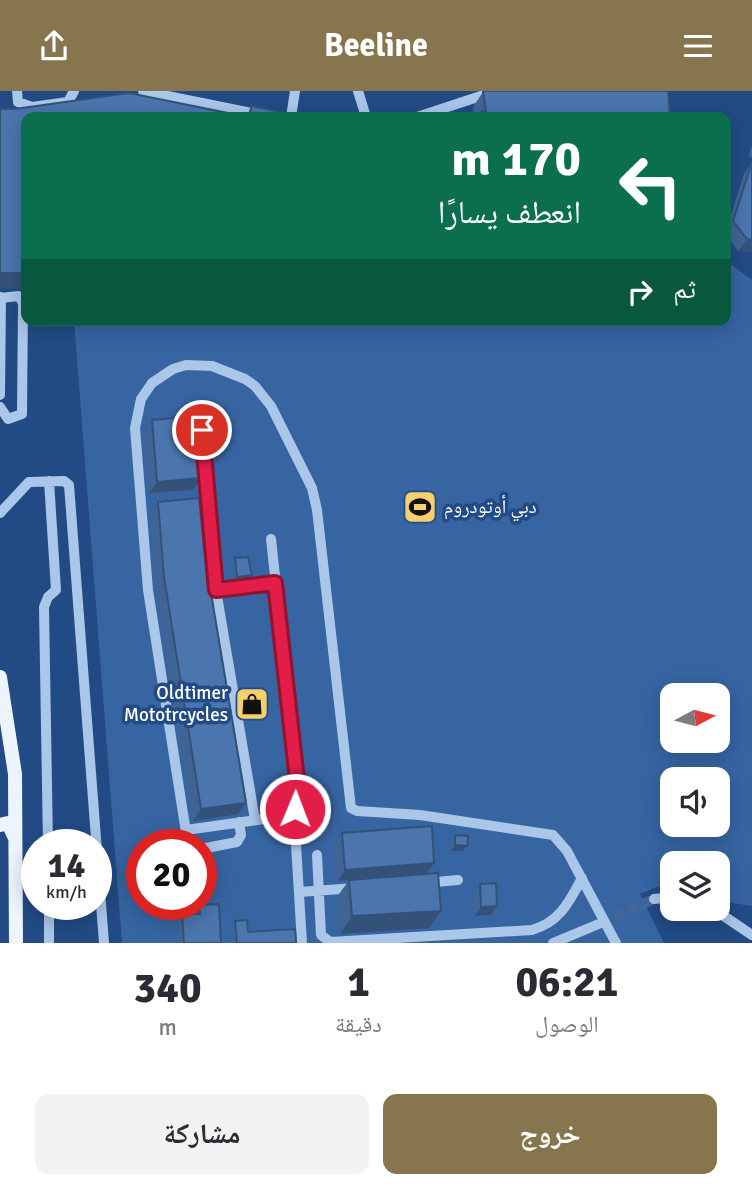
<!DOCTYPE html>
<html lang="ar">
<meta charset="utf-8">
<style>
:root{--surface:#fff;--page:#f2f2f3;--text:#2b2b33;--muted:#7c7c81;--accent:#86754d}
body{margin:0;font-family:Signika,"Noto Naskh Arabic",sans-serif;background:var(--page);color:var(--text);direction:rtl;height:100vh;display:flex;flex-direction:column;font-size:26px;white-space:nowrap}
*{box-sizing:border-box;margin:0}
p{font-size:23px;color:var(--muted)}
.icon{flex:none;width:38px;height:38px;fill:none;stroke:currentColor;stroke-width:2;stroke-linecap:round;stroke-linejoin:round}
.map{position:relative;height:852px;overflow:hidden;direction:ltr}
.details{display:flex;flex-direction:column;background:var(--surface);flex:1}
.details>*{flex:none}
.top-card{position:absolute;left:21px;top:21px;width:710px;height:214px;border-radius:14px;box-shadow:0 4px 18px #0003;direction:rtl;background:#0b6e4f;color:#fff;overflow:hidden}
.needle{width:46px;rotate:83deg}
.tools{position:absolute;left:660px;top:592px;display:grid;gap:14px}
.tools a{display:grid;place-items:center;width:70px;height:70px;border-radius:14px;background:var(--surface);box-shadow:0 4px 18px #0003;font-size:35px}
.speed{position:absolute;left:21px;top:738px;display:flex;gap:14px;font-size:35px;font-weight:700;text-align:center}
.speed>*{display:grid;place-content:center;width:91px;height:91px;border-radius:50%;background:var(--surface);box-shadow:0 4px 18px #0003;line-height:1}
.speed small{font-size:18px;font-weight:400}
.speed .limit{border:10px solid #d22;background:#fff;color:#111}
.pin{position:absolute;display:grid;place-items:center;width:60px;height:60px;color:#fff;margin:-30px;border:4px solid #fff;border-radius:50%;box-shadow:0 2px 7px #0007}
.me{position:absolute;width:77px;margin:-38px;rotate:1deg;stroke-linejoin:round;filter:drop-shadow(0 0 5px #0008)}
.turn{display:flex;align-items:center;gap:24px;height:147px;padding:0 35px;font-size:32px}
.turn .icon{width:91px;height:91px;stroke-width:2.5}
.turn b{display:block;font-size:49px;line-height:60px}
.then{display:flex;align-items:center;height:66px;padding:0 35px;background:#0003;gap:14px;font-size:26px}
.eta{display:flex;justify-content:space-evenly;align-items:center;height:119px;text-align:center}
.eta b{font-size:42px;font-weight:800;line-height:49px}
.primary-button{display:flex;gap:14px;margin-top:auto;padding:14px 35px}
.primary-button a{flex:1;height:80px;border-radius:14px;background:var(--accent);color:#fff;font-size:28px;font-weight:800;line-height:80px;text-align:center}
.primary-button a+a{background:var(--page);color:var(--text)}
header{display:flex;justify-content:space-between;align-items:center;height:91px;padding:0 35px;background:var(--accent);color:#fff;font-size:32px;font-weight:800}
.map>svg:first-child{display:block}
.green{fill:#3665a2;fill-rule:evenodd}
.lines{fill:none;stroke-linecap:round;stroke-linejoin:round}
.minor-tunnel{stroke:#436697;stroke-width:10;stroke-dasharray:10 5;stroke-linecap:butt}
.minor{stroke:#aac6e9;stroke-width:10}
.major{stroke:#eef4fe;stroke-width:14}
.wall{fill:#406595}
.shaded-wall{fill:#345279}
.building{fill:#4a75ad;stroke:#345279;stroke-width:2}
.route-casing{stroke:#92132f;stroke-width:18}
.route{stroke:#e11d48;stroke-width:12}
.labels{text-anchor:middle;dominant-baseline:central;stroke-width:7;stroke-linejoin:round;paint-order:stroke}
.poi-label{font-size:19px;fill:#fff;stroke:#224b85;text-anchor:start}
</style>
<header><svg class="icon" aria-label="menu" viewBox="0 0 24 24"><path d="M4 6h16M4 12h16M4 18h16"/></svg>Beeline<svg class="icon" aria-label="share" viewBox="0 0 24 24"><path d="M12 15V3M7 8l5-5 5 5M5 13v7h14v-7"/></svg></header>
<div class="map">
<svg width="752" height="852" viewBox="0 0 752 852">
<rect width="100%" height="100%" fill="#224b85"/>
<path class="green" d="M726,170l26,19v626l-20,-3 -14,-10v-30h-46v18l-32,13 24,49h-542l-48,-623h652zM672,604h46v45h-46zM672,688h46v45h-46zM142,754h59v60h-59z"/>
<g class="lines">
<path class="minor-tunnel" d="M601,832l53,-24"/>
<path class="minor" d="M17,0l1,11 14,5 36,-5 6,-11
M143,0l129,26
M358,0l8,26
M291,26l4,-26
M417,26l79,-26
M0,207l19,-2 4,7 -1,111 -14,5 -8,-12
M0,304l1,-98
M202,339l14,160 39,230
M0,422l29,-31 35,-1 5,4 35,458
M271,448l27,250 -7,31
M216,499l59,-7
M186,739l92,-13 13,3 4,8 7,115
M48,754l-4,-238 4,-10 8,-7 -7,-109
M188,754l-40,-255 -13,-162 6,-29 11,-16 21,-14 13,-4 26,1 33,13 10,7 16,20 41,82 5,22 34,298 6,3 63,4 133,20 14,16 49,92
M201,758l36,-7 4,-7 -2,-13
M317,764l4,80 9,7 202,-12c28,-8 37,-28 50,-52
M424,792l34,-3
M299,801l57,-4
M654,808l18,-2
M49,814v38
M712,817l40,27
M553,852l48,-20"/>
<path class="major" d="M0,586l15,97 1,169
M0,734l8,-2 6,13"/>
</g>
<path class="wall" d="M483,1l187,25 -196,-2 -1,-8z
M752,54v13l-3,-3z
M752,71v90l-14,-1 -12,-16v-5l18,-56z
M152,329l49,58 -8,12 -44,3 -5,-61z
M158,411l50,86 38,215 -8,11 -45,7 -37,-232 -6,-76z
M235,467l15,20 -15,2 -2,-19z
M342,742l84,41 3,54 -89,6 -3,-37 12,-17 -12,1 -3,-37z
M455,744l8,16h-12v-10z
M480,793l17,22 -6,9 -16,1 -2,-23z
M199,814l22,38h-41l-2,-23 4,-6h13v-3z
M235,830l13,11 48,11h-62l-1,-18z"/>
<path class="shaded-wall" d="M747,148l5,1v12l-14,-1z
M0,182h26v16l-26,-1z
M201,387l-8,12 -44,3 8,-11z
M252,484l-2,3 -15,2 2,-3z
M246,712l-8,11 -45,7 8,-12z
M455,754l12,1 -4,5h-12z
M434,772l-8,12 -89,6 8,-11z
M497,815l-6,9 -16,1 6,-9z
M441,820l-12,17 -89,6 12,-18z"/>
<path class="building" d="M485,0h183l2,26h-203l19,-6 -3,-19z
M129,2l119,24 4,-11 55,11h-281v156h-26v-164h15z
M752,71v78l-5,-1 -14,-18z
M196,325l5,62 -44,4 -5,-62z
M199,407l9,90 2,-1 36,216 -45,6 -37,-232 -6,-75z
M248,466l4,18 -15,2 -2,-19z
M432,735l2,37 -89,7 -3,-37z
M455,744l13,1 -1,10 -12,-1z
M438,782l3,38 -89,5 -3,-36z
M496,792l1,23 -16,1 -1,-23z
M219,813l2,39h-37l-2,-29h18l-1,-9z
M247,829l1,12 47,-3 1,14h-59l-2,-22z"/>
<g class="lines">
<defs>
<path id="route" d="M202,339l14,160 59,-7 23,206 -3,20"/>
</defs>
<use href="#route" class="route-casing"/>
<use href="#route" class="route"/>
</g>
<defs>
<symbol id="stadium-square" viewBox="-11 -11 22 22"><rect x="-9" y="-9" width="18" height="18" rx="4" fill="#f5d06c" stroke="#224b85"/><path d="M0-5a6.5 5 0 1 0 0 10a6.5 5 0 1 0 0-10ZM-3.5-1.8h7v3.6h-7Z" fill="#111"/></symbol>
<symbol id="shop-square" viewBox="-11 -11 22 22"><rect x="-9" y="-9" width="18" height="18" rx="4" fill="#f5d06c" stroke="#224b85"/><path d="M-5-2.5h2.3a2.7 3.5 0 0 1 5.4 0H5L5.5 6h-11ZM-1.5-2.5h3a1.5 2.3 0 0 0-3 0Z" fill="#111"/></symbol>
</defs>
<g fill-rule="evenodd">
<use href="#stadium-square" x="401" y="397" width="38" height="38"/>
<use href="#shop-square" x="233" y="594" width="38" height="38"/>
</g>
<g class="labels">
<g class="poi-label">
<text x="444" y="416">دبي أوتودروم</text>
<text x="228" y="602" text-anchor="end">Oldtimer<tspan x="228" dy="22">Mototrcycles</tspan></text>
</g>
</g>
</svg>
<div class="tools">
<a><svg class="needle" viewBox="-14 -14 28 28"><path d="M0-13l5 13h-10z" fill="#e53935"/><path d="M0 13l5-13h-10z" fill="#7c7c81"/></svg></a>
<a><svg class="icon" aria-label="sound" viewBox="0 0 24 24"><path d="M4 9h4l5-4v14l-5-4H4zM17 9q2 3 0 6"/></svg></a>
<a><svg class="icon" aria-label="layers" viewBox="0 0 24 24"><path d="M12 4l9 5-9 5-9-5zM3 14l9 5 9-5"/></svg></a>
</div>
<div class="speed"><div>14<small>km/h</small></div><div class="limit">20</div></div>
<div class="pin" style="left:202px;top:339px;background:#d93025"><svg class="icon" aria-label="arrive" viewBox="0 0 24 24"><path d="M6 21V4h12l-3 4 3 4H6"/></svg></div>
<svg class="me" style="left:295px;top:718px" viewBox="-20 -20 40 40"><circle r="17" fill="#e11d48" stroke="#fff" stroke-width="3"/><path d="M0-11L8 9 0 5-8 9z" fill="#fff"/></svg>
<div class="top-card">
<div class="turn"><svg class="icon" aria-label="left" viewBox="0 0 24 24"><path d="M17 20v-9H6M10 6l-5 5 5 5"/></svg><div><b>170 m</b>انعطف يسارًا</div></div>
<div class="then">ثم<svg class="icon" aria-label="right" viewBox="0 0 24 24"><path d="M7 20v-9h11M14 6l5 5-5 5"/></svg></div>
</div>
</div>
<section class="details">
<div class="eta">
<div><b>06:21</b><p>الوصول</p></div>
<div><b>1</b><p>دقيقة</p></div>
<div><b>340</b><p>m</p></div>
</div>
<div class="primary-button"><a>خروج</a><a>مشاركة</a></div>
</section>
